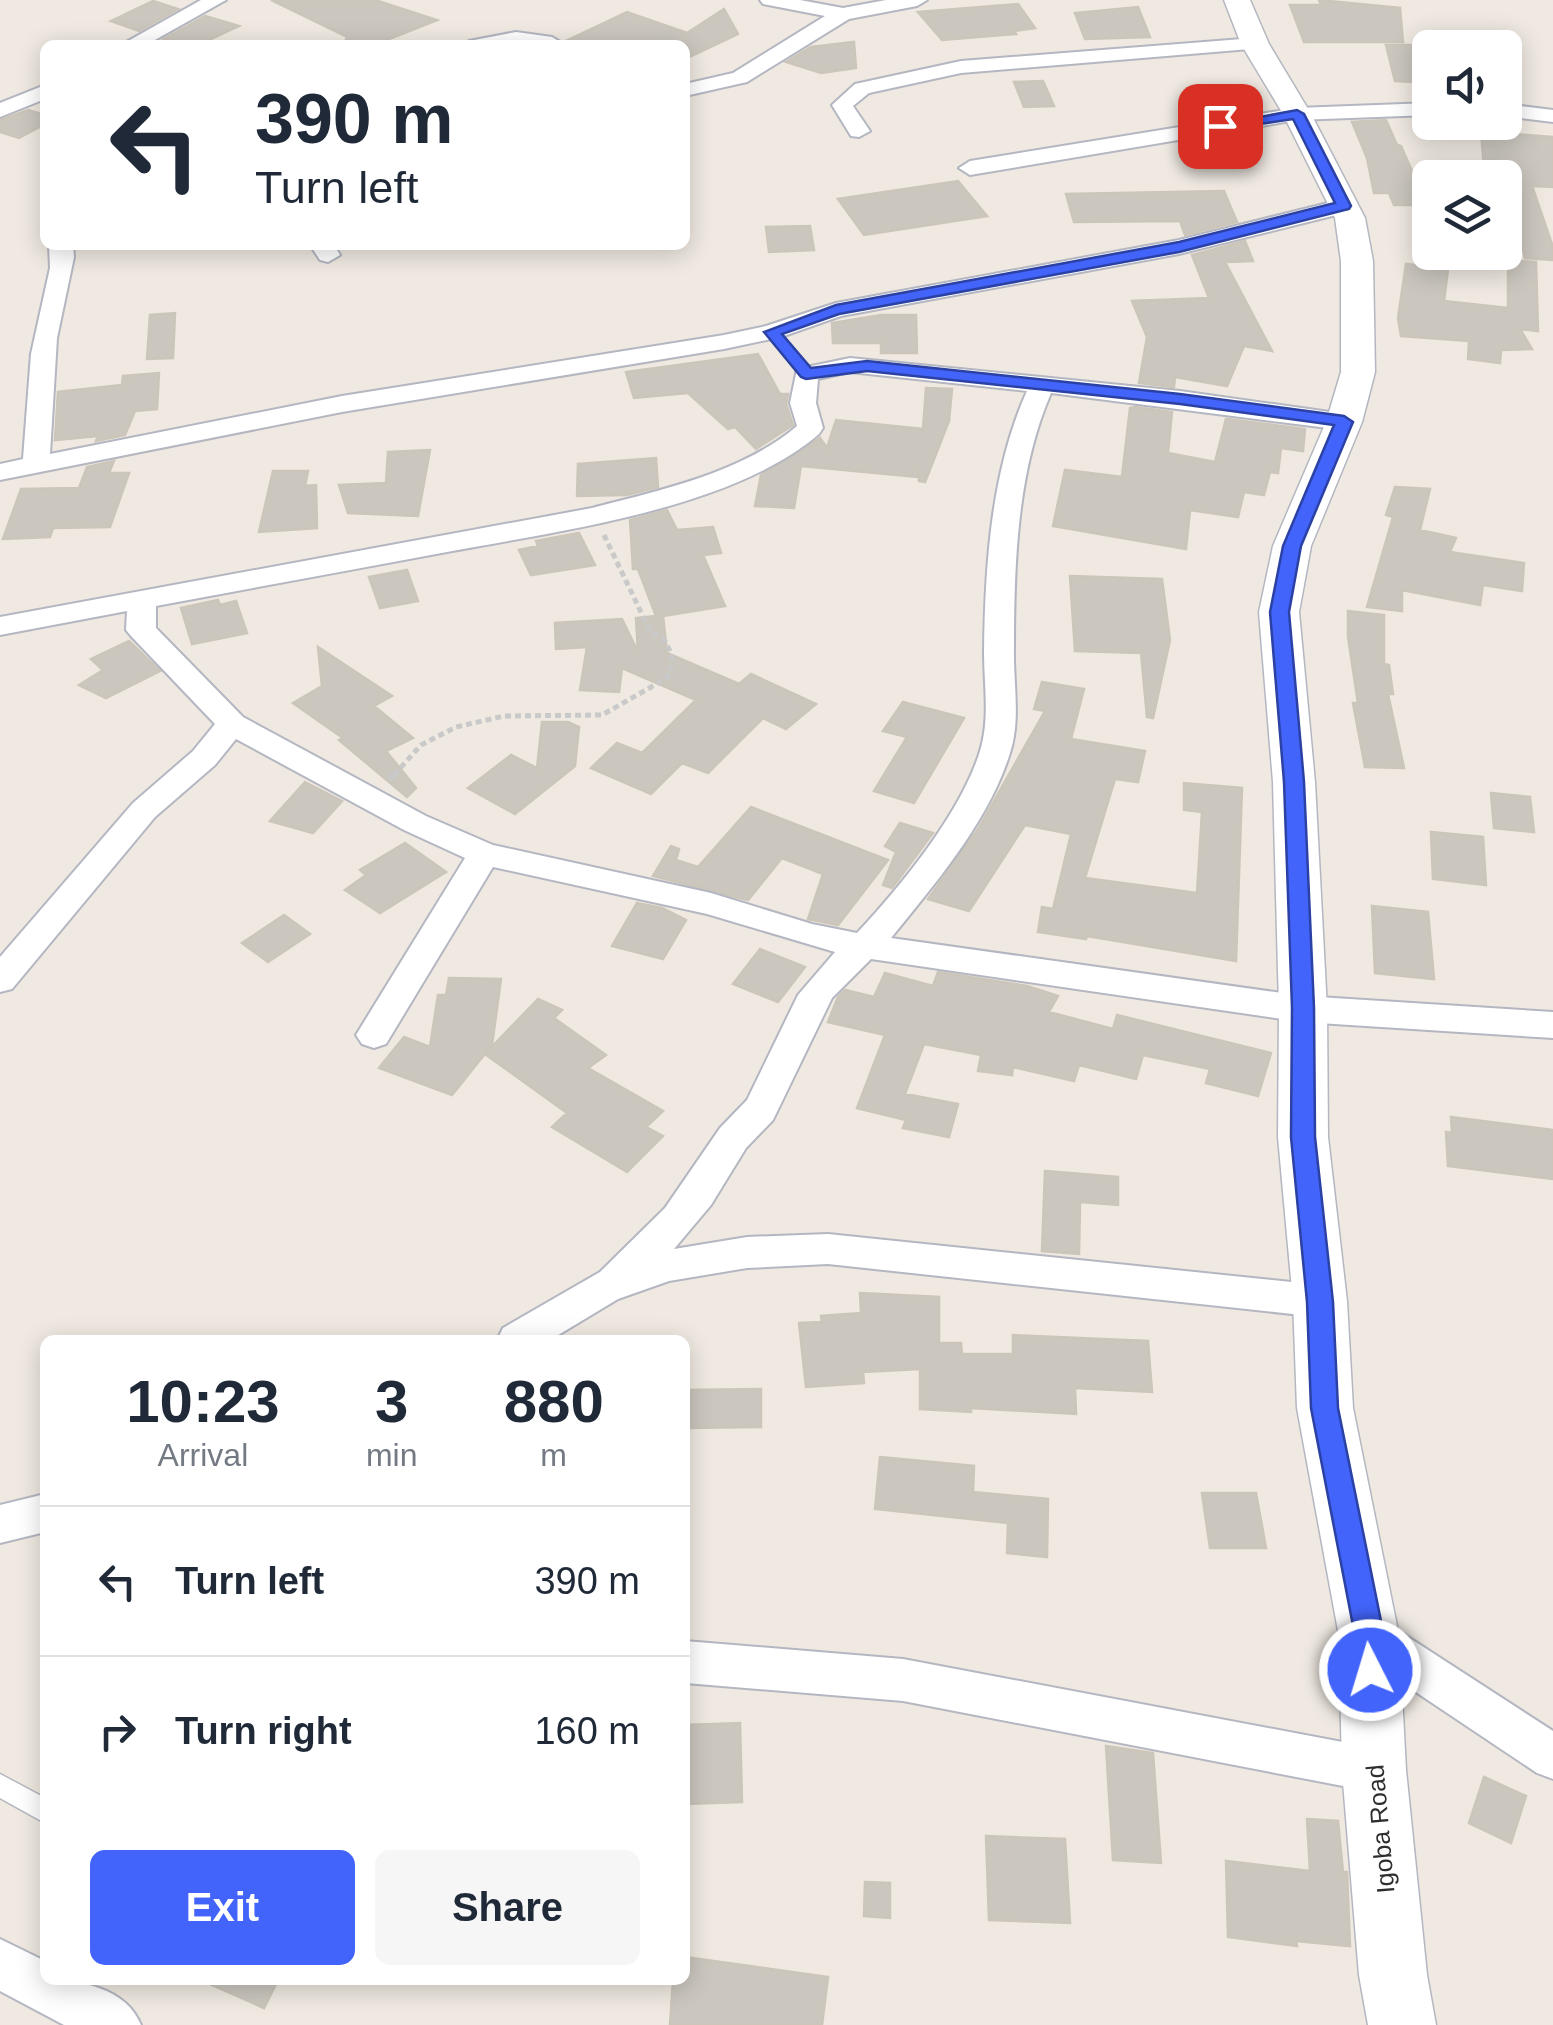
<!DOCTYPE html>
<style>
:root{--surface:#fff;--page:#f6f6f7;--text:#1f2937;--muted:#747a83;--line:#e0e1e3;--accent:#4264fb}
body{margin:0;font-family:Arial,sans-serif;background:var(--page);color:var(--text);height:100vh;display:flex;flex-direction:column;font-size:38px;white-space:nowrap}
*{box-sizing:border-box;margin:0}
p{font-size:32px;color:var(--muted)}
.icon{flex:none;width:55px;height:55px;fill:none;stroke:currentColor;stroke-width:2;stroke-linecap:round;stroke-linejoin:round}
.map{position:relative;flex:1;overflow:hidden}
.panel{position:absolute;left:40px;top:1335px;width:650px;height:650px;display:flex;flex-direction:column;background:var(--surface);border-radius:15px;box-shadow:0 5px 25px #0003}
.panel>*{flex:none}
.guide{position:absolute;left:40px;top:40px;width:650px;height:210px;border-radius:15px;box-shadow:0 5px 25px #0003;background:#fff;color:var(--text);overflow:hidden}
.fabs{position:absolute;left:1412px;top:30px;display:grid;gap:20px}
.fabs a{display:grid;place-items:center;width:110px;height:110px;border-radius:15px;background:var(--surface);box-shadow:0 5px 25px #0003;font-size:50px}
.pin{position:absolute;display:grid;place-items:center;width:85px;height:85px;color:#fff;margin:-42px;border-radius:20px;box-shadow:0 5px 15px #0006}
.me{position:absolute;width:110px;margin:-55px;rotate:355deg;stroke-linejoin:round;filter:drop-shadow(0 0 8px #0008)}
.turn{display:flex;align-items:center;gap:35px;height:210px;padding:0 50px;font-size:45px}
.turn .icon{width:130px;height:130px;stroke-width:2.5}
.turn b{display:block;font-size:70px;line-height:85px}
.eta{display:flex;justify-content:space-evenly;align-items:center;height:170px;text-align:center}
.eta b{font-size:60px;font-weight:700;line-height:70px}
.cta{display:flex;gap:20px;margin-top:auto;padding:20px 50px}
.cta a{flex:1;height:115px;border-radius:15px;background:var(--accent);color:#fff;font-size:40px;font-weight:700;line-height:115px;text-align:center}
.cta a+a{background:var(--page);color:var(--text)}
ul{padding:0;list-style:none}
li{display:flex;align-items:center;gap:30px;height:150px;padding:0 50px;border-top:2px solid var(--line)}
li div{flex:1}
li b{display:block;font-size:38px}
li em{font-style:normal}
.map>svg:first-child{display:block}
.building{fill:#cbc7bf;stroke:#cbc5ba;stroke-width:2.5}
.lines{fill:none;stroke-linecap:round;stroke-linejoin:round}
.lane-casing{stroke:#b4b7c1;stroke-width:3}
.street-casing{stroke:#b4b7c1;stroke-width:4}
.secondary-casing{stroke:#b4b7c1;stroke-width:3}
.path-far1{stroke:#c9c9c9;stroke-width:5;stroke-dasharray:6 4;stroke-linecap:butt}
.path{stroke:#c9c9c9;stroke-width:6;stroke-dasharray:8 5;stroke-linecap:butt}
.lane{fill:#fff;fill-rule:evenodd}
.street{fill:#fff;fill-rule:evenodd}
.secondary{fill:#fff;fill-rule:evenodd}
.route{fill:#4264fb;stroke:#2b41a3;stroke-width:2.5}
.labels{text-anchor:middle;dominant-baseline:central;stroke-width:10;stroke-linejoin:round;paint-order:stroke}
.street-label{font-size:25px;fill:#2e2e2e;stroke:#fff}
</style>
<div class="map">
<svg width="1553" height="2025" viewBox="0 0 1553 2025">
<rect width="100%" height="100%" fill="#efe9e1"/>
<path class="building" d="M271,0h104l62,20 -63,25h-30l3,-8z
M1319,0l81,8 3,34h-99l-14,-37h31z
M153,1l25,8 -39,22 -28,-10z
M1018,4l17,24 -21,3 2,3 -74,6 -24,-28z
M1138,7l12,30 -65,2 -10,-26z
M724,9l14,25 -53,25v-14h-116l-3,-4 61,-29 60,21z
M205,16l34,10 -41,19 -34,-6z
M854,42l2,26 -35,5 -35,-11 25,-15z
M1386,45h30l14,38 -35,-2z
M1043,81l11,25 -30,1 -10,-25z
M28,110l17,5v9l-26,14 -19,-6v-12z
M1386,120l11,25 4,1 26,59h-33l-5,-12h-15l-7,-35 -15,-36z
M1509,120l5,14 39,3v50l-21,-1 21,61v13l-28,-2 -12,-51h-8v-29h-11l-3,-9 -7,-1 -3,-37 24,2v-12z
M958,181l29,35 -123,19 -26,-36z
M1224,191l13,31 -52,13 -5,-14 -106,1 -8,-28z
M810,226l4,24 -45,2 -3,-25z
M1245,241l8,20 -28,1 47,89 -28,-5 -17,40 -52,-9 -1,10 -35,-4 8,-46 -15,-36 77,-3 -17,-43z
M1508,260l28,2 2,69 -18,-2 12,20 -31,1 -1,13 -32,-4 1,-18 -68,-5 -3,-18 8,-54 42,5 -4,32 64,7z
M175,313l-2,45 -26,1 3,-44z
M881,315h35l1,38h-36v-10h-48l-1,-20z
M758,354l22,40h8l-2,10 7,21 -37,24 -21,-22 -7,2 -40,-36 -54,5 -8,-26z
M159,373l-2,36 -22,2 -10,24 -29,6 2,-5 -43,4 3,-48 64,-7 1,-9z
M926,388l26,1 -3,32 -24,61 -6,-1v-11l-2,7 -116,-11 -7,42 -39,-2 6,-31 59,-37 7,10 9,-28 87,9z
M1135,407l37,5 -4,41 47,9 11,-43 79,10 -2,22 -22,-3 -3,25 -8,-1 -6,23 -20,-3 -6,25 -48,-7 -4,39 -133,-23 12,-56 57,7 8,-69z
M430,450l-12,66 -70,-3 -9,-28 47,-2 2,-31z
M656,458l2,29 -31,8 -50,1 1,-32z
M114,461l-5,12h20l-19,54 -57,1 -3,9 -47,2 18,-50 58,-1 8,-21z
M273,471h35l-3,15 11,-1 1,43 -58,4z
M1395,487l35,2 -10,41 36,8 -6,14 74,11 -2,28 -39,-6 -3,20 -78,-15v21l-35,-4 26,-90 -7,-2z
M667,510l10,20 36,-3 8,26 -18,2 22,51 -62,10 4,37 72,31 12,-10 65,30 -30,25 -23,-11 -55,55 -26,-10 -31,31 -60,-26 26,-25 25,10 54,-53 -74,-32 -3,24 -39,-2 7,-43 -31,2 -1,-26 67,-4 16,33 -2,-34 20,-2 -18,-47h-5l-3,-49z
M579,533l16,32 -64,10 -12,-25 19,-4 -2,-5z
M407,570l11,31 -38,7 -11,-31z
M1070,576l92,3 8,61 -17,78 -6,-1 -6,-64 -66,-2z
M218,600l2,5 16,-4 11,32 -55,11 -11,-36z
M1348,611l36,4v49l5,1 4,29h-5l16,74 -39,-1 -12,-64h5l-10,-66z
M129,641l31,30 -54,27 -27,-13 24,-15 -12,-11z
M318,647l74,49 -18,10 39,32 -27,13 30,37 -9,9 -68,-57 4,-2 -50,-35 29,-17z
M1042,682l42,7 -13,50 74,12 -7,31 -23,-3 -30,99 112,15 5,-81 -18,-2v-27l58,5 -6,173 -149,-25 -1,3 -48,-7 4,-25 11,2 18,-75 -46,-9 -56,86 -41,-12 50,-70 67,-118 -11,-2z
M903,702l61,16 -50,85 -40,-12 33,-54 -24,-6z
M542,722h26l11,5 -4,39 -60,48 -47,-26 43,-33 26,13z
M305,782l37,19 -29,32 -43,-12z
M1491,793l39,4 4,35 -40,-4z
M751,807l137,53 -50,65 -30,-6 15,-45 -41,-16 -34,42 -95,-24 18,-30 8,3 -3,11 22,7z
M900,823l33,10 -41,55 -9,-3 13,-33 -11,-6z
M1431,832l52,5 3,48 -53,-6z
M405,843l41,29 -66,41 -35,-23 21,-15 -6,-5z
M637,903l25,5 24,12 -23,39 -51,-13z
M1372,906l56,6 6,67 -59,-6z
M284,915l26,19 -42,28 -26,-19z
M760,949l45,18 -27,35 -45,-18z
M938,972l89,14 31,10 -9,16 64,17 4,-14 154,38 -13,43 -52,-13 4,-14 -67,-14 -7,24 -57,-14 -5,16 -61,-14 -1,8 -34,-4 3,-16 -57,-11 -19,50 53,10 -9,33 -46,-9 3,-8 -49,-12 28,-73 -57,-13 10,-25 7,-7 29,7 11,-24 48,13z
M449,978l52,1 -9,66 -40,50 -73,-27 25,-31 26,10 8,-52h8z
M538,999l24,11 -8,8 52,37 -18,13 75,43 -17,16 17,9 -36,36 -75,-45 15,-14 -82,-59z
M1451,1117l102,13v49l-105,-13 -2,-34 6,1z
M1045,1171l73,6v28l-38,-3 -1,52 -37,-3z
M860,1293l79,4v46h22l1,11h51v-19l135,6 4,51 -77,-4 1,26 -105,-6v4l-51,-3v-40l-57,3 1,11 -58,4 -7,-64 23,-1 -1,-6 40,-3z
M761,1389v38l-76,1v-38z
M880,1457l94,9 -1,26 75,7 -1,58 -40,-4 1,-30 -133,-14z
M1202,1493h54l10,55h-56z
M740,1723l2,79 -57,2v-79z
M1106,1746l47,7 8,110 -48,-3z
M1484,1777l42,19 -15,47 -42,-20z
M1307,1819l31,2 5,51h4l3,74 -54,-5 1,5 -69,-9 -2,-76 84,10z
M986,1836l79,3 5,84 -81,-3z
M865,1882l25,1v35l-26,-2z
M685,1957l143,20 -6,48h-152l3,-45h12z
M201,1980h77l-14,28z"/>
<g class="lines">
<defs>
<path id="lane" d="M0,1774l45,24v25l-45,-25z"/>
<path id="street" d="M201,0h25l-80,45h-25z
M760,0h40l43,8 43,-8h41l-10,6 -68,13 -102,63 -62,14v-12l48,-11 92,-57 -62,-12z
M516,32l36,5 13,8h-99l3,-4z
M1255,38l7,2v8l-301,25 -92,20 -16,13 17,25 -11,6 -8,-1 -19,-31 23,-21 106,-23z
M45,85v14l-45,18v-14z
M1430,103v12l-133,5 -327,55 -11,-7 11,-7 327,-53z
M1505,104l48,6v12l-48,-6z
M1344,199l11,7 -3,5 -173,43 -338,62 -60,21 -57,12 -382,63 -342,68v-16l23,-5 8,-105 19,-86 -1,-23h24l1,12 -17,81 -7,116 292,-58 382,-61 42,-9 70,-23 343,-63z
M310,245h24l6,10 -12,7 -8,-2z
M850,358l330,33 164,23 13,8 -13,8 -293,-37c-34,78 -37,170 -37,255 -1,34 7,72 -4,105 -21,68 -75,131 -119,185l412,58 250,16v26l-250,-16 -432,-63 -39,39 -59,122 -27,28 -35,57 -37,44 73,-12 81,-3 492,51 14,5 6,11 -6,11 -14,5 -492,-53 -81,4 -78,13 -51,18 -68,41h-53l6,-12 97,-56 65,-64 55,-80 27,-28 51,-105 37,-43 -128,-38 -214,-47 -107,177 -12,4 -12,-4 -6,-9 109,-177 -61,-28 -168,-91 -21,26 -60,52 -143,172 -12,3v-35l133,-154 60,-52 22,-27 -84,-88 -5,-6 1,-19 -127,24v-18l592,-109c68,-18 150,-35 205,-82l-7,-23 7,-34zM850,372l177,19c-36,80 -42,175 -43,261 0,33 6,67 -4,99 -19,62 -79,135 -123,182l-45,-9 -101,-31 -218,-48 -67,-29 -183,-99 -87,-89v-22c97,-18 194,-36 291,-54 112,-21 285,-43 372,-118l4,-6 -7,-25 2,-24z
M45,1494v38l-45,11v-38z
M1369,1616l16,6 168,109v48l-16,-6 -184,-123 -6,-14 6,-14z
M685,1641l218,18 471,89 17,6 6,16 -6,16 -17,6 -471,-91 -218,-18z
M0,1939l45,22v19c36,0 81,8 96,45h-77l-64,-34z"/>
<path id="secondary" d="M1224,0h26l19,44 42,70 54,104 8,43 2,111 -13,50 -51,124 -12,66 16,170 12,227 1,128 19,164 6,107 46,228 7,134 21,205 9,50h-68l-9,-50 -17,-205 -3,-134 -42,-228 -4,-107 -15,-164 1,-128 -6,-227 -14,-170 14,-66 53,-124 15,-50v-111l-6,-43 -52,-104 -42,-70z"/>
</defs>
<use href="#lane" class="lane-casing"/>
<use href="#street" class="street-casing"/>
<use href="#secondary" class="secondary-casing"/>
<path class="path-far1" d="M394,775l27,-30 35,-18 48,-11 98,-1 65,-37 6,-17 -4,-12 -4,-8 -15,-10 -46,-96"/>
<path class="path" d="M389,780l7,-8"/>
<use href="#lane" class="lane"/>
<use href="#street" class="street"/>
<use href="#secondary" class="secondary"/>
</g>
<path class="route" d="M1297,110l7,4 47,92 -2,3 -170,43 -340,62 -57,20 29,34 56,-7 313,33 164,22 9,6 -52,124 -12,66 15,170 10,226 1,129 18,165 5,106 46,228 1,34 -4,9 -11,4 -10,-4 -4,-9 -1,-34 -44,-228 -4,-106 -16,-165 1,-129 -8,-226 -14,-170 13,-66 51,-121 -154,-21 -313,-33 -61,8 -5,-2 -37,-45 72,-27 343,-63 156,-39 -42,-84 -73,11 -7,-4z"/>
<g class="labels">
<g class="street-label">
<text transform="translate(1380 1829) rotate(-95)">Igoba Road</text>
</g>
</g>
</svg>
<div class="fabs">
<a><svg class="icon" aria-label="sound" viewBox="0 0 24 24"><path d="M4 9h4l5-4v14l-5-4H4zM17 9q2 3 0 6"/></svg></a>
<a><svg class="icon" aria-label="layers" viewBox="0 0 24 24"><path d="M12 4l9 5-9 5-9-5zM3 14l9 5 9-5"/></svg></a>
</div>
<div class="pin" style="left:1220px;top:126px;background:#d93025"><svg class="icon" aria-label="arrive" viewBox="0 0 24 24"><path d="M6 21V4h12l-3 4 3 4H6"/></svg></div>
<svg class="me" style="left:1370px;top:1670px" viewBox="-20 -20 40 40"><circle r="17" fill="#4264fb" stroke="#fff" stroke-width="3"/><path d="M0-11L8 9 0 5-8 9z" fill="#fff"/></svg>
<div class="guide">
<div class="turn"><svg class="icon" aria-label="left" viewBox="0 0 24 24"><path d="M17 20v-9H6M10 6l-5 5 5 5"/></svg><div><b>390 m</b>Turn left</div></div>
</div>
<section class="panel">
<div class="eta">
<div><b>10:23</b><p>Arrival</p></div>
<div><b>3</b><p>min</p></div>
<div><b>880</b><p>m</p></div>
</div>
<ul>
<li><svg class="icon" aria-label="left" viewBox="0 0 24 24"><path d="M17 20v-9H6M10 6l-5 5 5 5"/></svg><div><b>Turn left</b></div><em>390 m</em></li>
<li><svg class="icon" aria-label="right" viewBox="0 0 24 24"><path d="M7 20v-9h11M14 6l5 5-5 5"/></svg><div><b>Turn right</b></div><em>160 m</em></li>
</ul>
<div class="cta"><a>Exit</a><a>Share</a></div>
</section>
</div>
